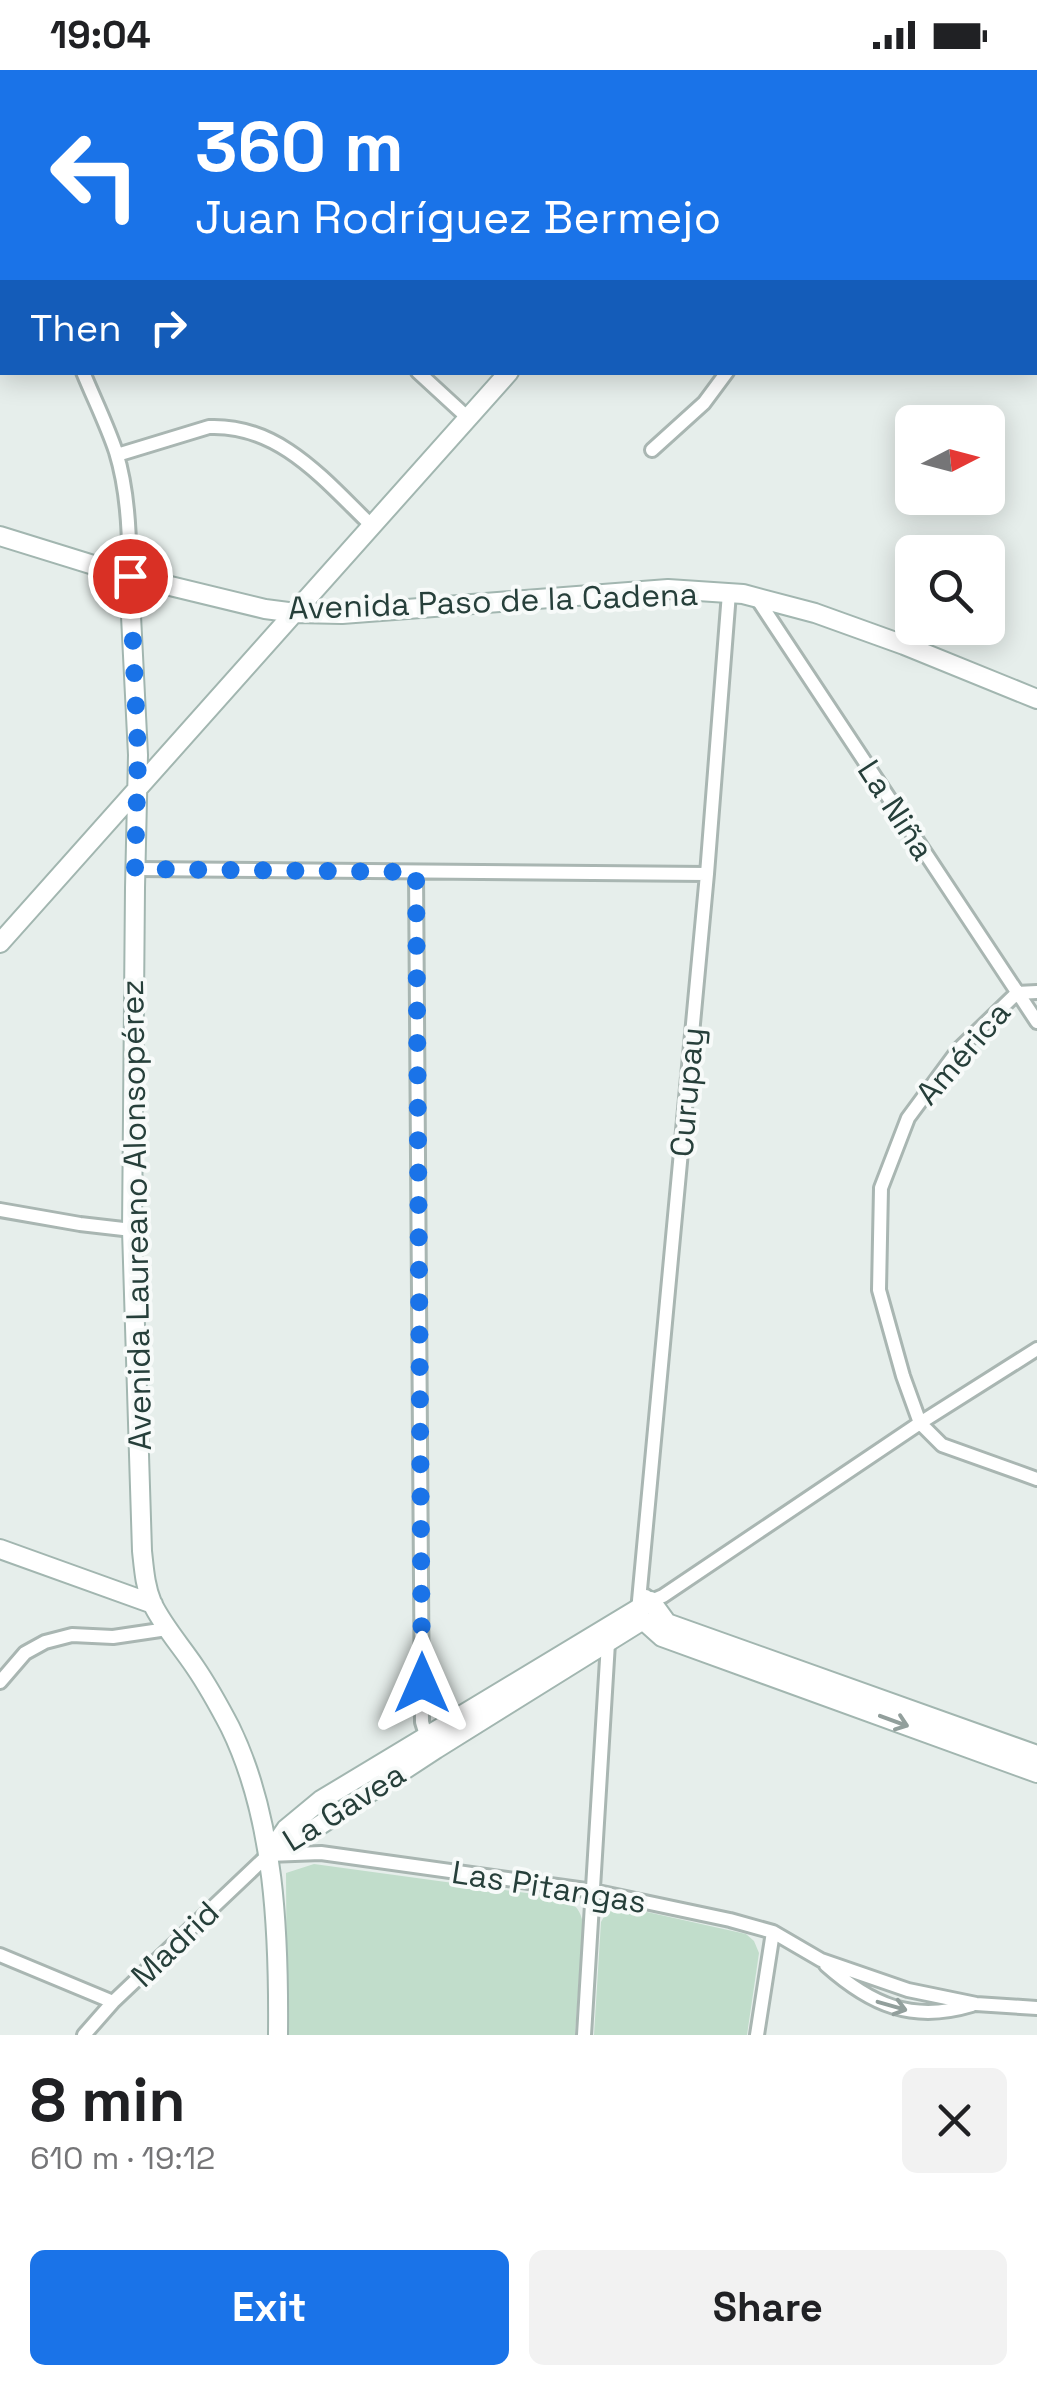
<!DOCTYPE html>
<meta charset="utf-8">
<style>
:root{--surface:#fff;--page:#f2f2f2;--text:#202124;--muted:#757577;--accent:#1a73e8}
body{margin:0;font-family:"Space Grotesk",sans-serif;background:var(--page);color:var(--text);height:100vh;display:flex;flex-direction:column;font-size:38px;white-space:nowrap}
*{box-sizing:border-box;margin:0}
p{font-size:32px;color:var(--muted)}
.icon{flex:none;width:55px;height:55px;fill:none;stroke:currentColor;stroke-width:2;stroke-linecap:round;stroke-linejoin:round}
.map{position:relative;height:1965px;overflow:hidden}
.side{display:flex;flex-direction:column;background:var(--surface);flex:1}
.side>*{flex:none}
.top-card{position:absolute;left:0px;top:0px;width:1038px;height:305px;box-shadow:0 5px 25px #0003;background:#1a73e8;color:#fff;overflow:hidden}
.needle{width:65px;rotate:84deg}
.controls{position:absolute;left:895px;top:335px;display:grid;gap:20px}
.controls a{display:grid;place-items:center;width:110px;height:110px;border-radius:15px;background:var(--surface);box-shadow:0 5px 25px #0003;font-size:50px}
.pin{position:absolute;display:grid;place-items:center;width:85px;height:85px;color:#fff;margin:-42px;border:5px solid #fff;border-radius:50%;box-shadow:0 2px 10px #0007}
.me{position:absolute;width:110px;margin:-55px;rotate:0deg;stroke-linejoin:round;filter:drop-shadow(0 0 8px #0008)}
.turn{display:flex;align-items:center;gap:35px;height:210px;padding:0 30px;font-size:45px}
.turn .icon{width:130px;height:130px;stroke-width:2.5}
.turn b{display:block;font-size:70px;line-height:85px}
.then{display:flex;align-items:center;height:95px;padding:0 30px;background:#0003;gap:20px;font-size:38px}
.round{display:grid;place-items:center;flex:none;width:105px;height:105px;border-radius:15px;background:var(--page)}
.overview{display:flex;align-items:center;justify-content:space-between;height:170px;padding:0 30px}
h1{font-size:60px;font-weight:700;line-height:75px}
.primary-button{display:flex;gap:20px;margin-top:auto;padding:20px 30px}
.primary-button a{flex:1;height:115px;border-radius:15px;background:var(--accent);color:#fff;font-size:40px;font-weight:700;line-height:115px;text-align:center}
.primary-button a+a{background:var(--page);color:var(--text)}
.status{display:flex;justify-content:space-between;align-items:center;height:70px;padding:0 50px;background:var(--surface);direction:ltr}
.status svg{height:28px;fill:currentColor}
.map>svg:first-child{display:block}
.green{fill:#c1ddcb}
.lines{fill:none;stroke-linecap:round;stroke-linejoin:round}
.street-casing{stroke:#a9b6b2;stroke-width:18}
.secondary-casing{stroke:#a2b6b0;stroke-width:22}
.street{stroke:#fff;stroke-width:12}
.secondary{stroke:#fff;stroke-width:18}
.oneway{stroke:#929f9c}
.route{stroke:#1a73e8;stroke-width:18;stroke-dasharray:0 32.4}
.labels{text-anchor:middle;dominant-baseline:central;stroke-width:8;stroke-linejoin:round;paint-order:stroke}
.street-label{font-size:32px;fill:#263f3a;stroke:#f7faf9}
</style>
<div class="status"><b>19:04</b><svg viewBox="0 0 49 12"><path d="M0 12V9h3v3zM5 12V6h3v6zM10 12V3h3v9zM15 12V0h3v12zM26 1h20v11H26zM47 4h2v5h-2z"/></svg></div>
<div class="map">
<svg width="1037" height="1965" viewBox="0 0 1037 1965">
<rect width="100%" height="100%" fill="#e6eeeb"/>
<path class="green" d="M373,0h375l-2,2h-370z
M314,1794l250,34c12,7 16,12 19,25l-8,112h-288l-1,-162z
M620,1836l126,28 8,7 5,12 -12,82h-153l7,-113 5,-9z"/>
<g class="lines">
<defs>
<path id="street" d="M90,0l3,2
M318,0l3,2
M818,0l3,2
M22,2l1,-2
M290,2l2,-2
M1006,2l2,-2
M0,32l2,-3
M1035,158l2,1
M0,199l2,2
M83,302c11,27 24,53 33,80 12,39 14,83 13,124
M418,302l50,46
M652,380l52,-47 23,-31
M117,385l92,-28c71,-3 116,54 163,99
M756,527l281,425
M135,799l572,5
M416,802l6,850 4,13 6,8
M1037,922l-20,1 -58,56 -51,69 -27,70 -2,102 24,86 17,47 22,22 95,34
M0,1140l80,14 52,6
M646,1526l5,5 12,-5 257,-173 117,-74
M638,1541l69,-737 22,-281
M0,1612l25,-29 20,-11 27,-7 41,2 54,-8
M0,1885l113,47
M826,1895c45,40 86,58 146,40
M84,1965l29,-33 155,-147 53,-2 272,38 137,29 43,12 48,28 87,30 68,14 61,4
M584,1965l24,-392 -4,-6
M757,1965l16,-103"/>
<path id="secondary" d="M785,2l2,-2
M0,466l129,40 136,33 31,4 46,1 326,-25 75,5 72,19 89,32 133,54
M129,506l9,179 -3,133 -3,342 10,321c2,18 3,35 10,52 11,23 29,43 43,64 13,19 24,39 35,60 45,92 49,207 48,308
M0,873l509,-571
M0,1479l153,55
M273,1782l41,-23 122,-80 207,-129 19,17 375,136
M268,1785l18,-26 35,-29 330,-199 16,22 370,132"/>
</defs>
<use href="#street" class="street-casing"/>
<use href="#secondary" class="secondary-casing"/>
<use href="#street" class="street"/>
<use href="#secondary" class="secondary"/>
</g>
<defs><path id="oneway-shaft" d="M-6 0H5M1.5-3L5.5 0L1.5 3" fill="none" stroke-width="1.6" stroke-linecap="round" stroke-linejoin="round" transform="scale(2.5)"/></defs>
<g class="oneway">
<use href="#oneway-shaft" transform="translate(894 1651) rotate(20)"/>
<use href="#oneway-shaft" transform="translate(892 1936) rotate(16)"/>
</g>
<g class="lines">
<path class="route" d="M130,506l8,178 -3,115 281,3 6,811"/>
</g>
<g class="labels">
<g class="street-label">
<text transform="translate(493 531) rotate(-2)">Avenida Paso de la Cadena</text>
<text transform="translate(896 740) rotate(57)">La Niña</text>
<text transform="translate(963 983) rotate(-49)">América</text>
<text transform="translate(687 1022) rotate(-85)">Curupay</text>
<text transform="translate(136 1145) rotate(-91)">Avenida Laureano Alonsopérez</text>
<text transform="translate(344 1737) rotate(-32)">La Gavea</text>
<text transform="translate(549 1817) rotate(9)">Las Pitangas</text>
<text transform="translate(175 1874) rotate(-44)">Madrid</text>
</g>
</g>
</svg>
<div class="controls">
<a><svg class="needle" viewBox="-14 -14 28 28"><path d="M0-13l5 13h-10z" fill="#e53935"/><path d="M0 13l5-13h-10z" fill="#757577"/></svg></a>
<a><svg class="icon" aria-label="search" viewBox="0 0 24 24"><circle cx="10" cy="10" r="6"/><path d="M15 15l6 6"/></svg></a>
</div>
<div class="pin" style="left:130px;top:506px;background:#d93025"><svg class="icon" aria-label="arrive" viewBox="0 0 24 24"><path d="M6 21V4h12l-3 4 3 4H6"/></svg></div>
<svg class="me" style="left:422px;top:1613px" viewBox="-20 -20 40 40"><path d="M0-17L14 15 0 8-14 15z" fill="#1a73e8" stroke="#fff" stroke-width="4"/></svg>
<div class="top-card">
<div class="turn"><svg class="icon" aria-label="left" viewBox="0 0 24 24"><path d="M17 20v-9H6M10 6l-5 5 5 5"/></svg><div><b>360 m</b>Juan Rodríguez Bermejo</div></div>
<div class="then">Then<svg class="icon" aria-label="right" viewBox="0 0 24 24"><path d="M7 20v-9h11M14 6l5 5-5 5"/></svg></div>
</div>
</div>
<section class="side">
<div class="overview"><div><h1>8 min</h1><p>610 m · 19:12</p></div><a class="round"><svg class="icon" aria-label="close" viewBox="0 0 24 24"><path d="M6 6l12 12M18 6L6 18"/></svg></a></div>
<div class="primary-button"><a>Exit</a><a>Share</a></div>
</section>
